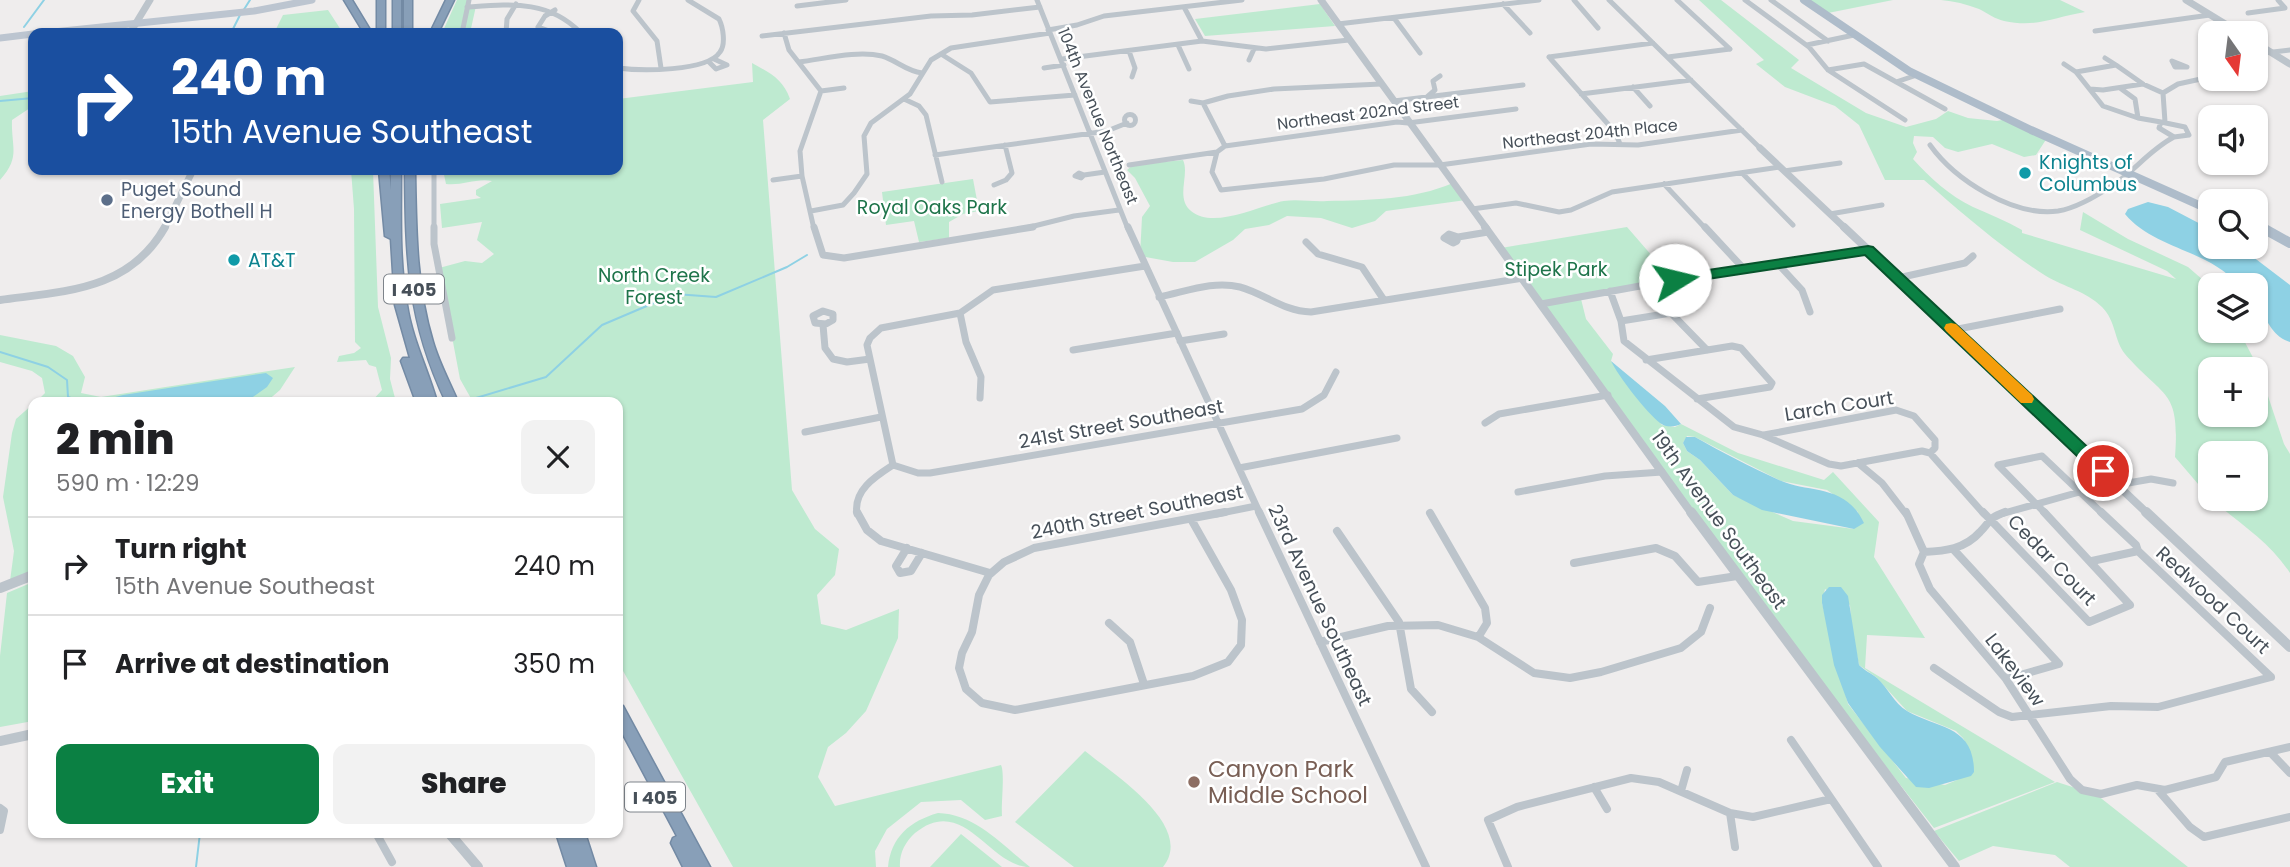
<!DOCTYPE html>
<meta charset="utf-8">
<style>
:root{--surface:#fff;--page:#f2f2f2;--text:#202124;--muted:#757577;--line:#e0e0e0;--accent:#0b8043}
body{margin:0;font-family:Poppins,sans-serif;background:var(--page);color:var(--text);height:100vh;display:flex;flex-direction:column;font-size:26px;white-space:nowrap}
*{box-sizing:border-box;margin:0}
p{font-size:23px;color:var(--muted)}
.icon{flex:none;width:38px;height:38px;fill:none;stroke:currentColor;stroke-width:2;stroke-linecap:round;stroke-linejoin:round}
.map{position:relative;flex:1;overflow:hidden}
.details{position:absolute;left:28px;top:397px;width:595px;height:441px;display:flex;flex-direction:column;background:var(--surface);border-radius:14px;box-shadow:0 2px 5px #0004}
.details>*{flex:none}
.top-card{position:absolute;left:28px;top:28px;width:595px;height:147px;border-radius:14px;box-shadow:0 2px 5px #0004;background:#1a4fa0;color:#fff;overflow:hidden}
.needle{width:46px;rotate:166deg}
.controls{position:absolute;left:2198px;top:21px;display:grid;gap:14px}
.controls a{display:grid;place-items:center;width:70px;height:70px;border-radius:14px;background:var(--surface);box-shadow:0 2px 5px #0004;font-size:35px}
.pin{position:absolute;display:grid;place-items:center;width:60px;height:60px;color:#fff;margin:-30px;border:4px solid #fff;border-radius:50%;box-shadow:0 2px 7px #0007}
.me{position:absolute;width:77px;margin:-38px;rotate:81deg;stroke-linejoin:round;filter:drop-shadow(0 0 5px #0008)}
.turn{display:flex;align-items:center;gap:24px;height:147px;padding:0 28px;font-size:32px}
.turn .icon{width:91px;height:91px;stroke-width:2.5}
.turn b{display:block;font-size:49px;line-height:60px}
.round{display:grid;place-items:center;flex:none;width:74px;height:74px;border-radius:14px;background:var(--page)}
.overview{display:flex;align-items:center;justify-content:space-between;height:119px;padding:0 28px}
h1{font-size:42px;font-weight:800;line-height:52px}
.button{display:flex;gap:14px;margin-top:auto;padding:14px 28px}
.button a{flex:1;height:80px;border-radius:14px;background:var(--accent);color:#fff;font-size:28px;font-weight:800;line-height:80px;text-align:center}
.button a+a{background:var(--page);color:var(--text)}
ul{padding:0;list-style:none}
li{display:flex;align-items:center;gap:21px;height:98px;padding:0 28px;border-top:2px solid var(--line)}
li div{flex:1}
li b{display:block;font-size:26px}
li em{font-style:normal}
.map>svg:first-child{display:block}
.green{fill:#beead0;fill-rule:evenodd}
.water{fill:#8ed1e4}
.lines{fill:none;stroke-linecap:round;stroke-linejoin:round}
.stream{stroke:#8ed1e4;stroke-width:2}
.motorway-casing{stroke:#738aa4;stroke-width:3}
.minor-far2{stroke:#bcc4cb;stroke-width:5}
.minor-far1{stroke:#bcc4cb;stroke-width:7}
.minor{stroke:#bcc4cb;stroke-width:8}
.tertiary-far2{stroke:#bcc4cb;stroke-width:7}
.tertiary-far1{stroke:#bcc4cb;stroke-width:8}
.tertiary{stroke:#bcc4cb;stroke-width:10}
.secondary{stroke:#bcc5d0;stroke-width:7}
.primary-far1{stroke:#aebcca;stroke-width:8}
.primary{stroke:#aebcca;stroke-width:10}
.motorway{fill:#889fb8;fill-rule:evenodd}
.route{fill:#0b8043;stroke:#07532c;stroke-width:2}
.slow{fill:#f59e0b}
.culture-dot{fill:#0f9aa8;stroke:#fff;stroke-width:2.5}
.service-dot{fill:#5c6f8a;stroke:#fff;stroke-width:2.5}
.education-dot{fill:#8d6e63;stroke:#fff;stroke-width:2.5}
.labels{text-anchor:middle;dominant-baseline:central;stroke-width:5;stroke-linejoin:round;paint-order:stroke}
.far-street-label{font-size:16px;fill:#475059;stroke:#fff}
.shield{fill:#fff;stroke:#7e848b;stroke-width:2}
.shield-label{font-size:18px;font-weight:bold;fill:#475059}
.culture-label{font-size:19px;fill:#0d838f;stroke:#fff;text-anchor:start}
.service-label{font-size:19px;fill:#4e5e75;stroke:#fff;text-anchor:start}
.park-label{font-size:19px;fill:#1e744a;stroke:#fff}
.street-label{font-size:19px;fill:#475059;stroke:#fff}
.near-education-label{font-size:23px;fill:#785e54;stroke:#fff;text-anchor:start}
</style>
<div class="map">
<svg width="2290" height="867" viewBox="0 0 2290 867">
<rect width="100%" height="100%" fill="#efeded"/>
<path class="green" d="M457,0h12l-1,7 8,-1 -6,27h-28z
M1699,0h22l78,60 -8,8 75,45 40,14 30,-8 12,-8 20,7 29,3 10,-2 40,19 -11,17 -12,2 -32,-13 -34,8 -13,-4 -12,-11 -19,-1 -1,7 4,9 -4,7c16,18 37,37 60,48 16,7 33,14 49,23v3l154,46 -9,-8 -87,-41 3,-18 45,27 60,28 22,19v45h29l20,38 25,75 6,10v119c-21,-32 -50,-49 -79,-74h45v-46h-46v45l-35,-41c5,-69 -10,-57 -50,-103 -11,-14 -9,-33 -23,-47 -16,-16 -38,-20 -56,-31 -44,-28 -83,-62 -122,-96h-39l-26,-55 -24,-19 -50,-19 -29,-23 8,-4zM2210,369h46v46h-46z
M1804,0h89l-70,14z
M1941,0h119l25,12c-31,5 -48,16 -81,9 -9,-2 -17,-8 -25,-12 -13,-5 -25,-8 -38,-9z
M1320,4l15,22 -130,10 -10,-17z
M328,10l15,23h-69l9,-18z
M752,63c18,10 31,16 38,36l-27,21 29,370 23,39 24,20 -4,26 -18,20 4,29 25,6 53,-21 -1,29 -32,73 -20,22 -18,14 -10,30 17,29 166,-41c4,8 0,38 1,51l-17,4 -24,-20 -40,2 -34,27 -12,22 1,16h-143l-115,-205v-260h-145l-13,-23 -21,-111 26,-7 17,2 12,-9 -17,-14 5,-18 -40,6 -2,-24 41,-6 -5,-3v-5l16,-9c-16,-3 -30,5 -46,3l-3,-14h175v-71l135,-17z
M33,91v15l-21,14c-1,27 9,37 -12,60v-84z
M1183,160c7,15 -8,38 8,51 23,19 69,-6 93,-10 14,-2 29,1 43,0 43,-1 86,-1 126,-18l13,17 -80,11 -11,10 -23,7 -31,-10 -34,-2 -18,9 -24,4 -12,11 -38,22h-22l-33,-6 2,-39 8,-11 -15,-28 -8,-8 6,-5z
M351,170h22l5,137 13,51 -1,21 6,23h-25l11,-12 -6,-23 -7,-2 -3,-5 -29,2 2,-6 15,-3 7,-5 -6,-6 -1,-133z
M973,179l6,32 -16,3 -14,8v16l-30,4 -5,-21 -28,4 -4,-33z
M1627,227l46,53 -93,15 6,24 27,35 -2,7 51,64 13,2 6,-3 57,29 86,27 9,-8 46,50 -5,35 51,81 -58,-3 -2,33 190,114 -121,46 -197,-252 -236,-328zM1687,436l8,1 86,44 46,9 31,22 -4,17 -61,-8 -60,-26 -33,-35 -13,-9 -4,-8zM1825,589l25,16 2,26 7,34 17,12 31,34 49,20 7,7 8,16 -14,26 -12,5 -39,-7 -58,-74 -26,-101z
M0,335l56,11 17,10 12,21 -4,16 20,4 194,-30 -15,23 -14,12h-230l9,-9 -3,-15 -10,-7 -32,-9z
M33,404v168l-23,9 4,-30 -11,-54 9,-64 4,-14z
M33,582v139l-33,6v-71l7,-63z
M1085,751c28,23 111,75 78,116h-89l-59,-45z
M2057,782l40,13 91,72h-118l-15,-12 -62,-9 -34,15 -25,-30z
M938,813c38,1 64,32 92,54 -41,0 -66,-74 -115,-34 -10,9 -16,21 -15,34h-12c3,-30 22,-46 50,-54z
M961,834l41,33h-72z"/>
<path class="water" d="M2148,202l20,5 42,22v18h30l50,38v57c-19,-6 -22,-23 -34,-37v-20h-18c-28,-35 -84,-36 -113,-71l3,-5z
M1611,361l54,45 16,18c-6,3 -15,4 -21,-1 -13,-10 -42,-47 -49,-62z
M266,373l7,5 -6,9 -21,15h-150l27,-7z
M1686,437h9c26,15 56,30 84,43 31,14 66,3 85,43l-10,6 -92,-19 -29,-15 -33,-35 -13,-9 -4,-8z
M1829,587h12l7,9 11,69c6,6 12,8 18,13 11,10 17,25 30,33 31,18 67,14 67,61l-3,4 -42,12 -13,-1 -36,-40 -32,-44 -14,-38 -12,-62v-8z"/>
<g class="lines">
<path class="stream" d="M243,11l7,-11
M24,27l20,-27
M231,33l9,-18
M0,101l33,-3
M0,352l48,15 19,13 1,17 -4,5
M68,397l14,5
M466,401l80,-24 56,-52 73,-31 41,3 71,-30 20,-12
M196,867l4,-34"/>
<defs>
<path id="motorway" d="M344,0h8l20,33h-8z
M377,0h8v33h-8z
M393,0h8v33h-8z
M404,0h8v33h-8z
M446,0h8l-16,33h-8z
M379,170h10l2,20v-20h10c0,45 -2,90 6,135 5,34 21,65 30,97h-21l-15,-41 2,-3h7l-15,-53 -4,-66 -6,-3z
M405,170h10c1,58 1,116 18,172 6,21 17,41 25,60h-12c-39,-82 -40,-143 -41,-232z
M618,705l5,1 87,161h-27l-12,-24 2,-5 4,-2 -59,-111z
M556,833h29l11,34h-29z"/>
</defs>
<use href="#motorway" class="motorway-casing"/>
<path class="minor-far2" d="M639,0l-6,11 24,30 4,27
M1037,0l91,229
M1574,0l24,28
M1609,0l151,148
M1677,0l53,49
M1745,0l64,47 19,23 77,50
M1771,0l57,41
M1503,4l27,29
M797,6l49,-6
M467,7c45,-3 82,-7 114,26
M1184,7l18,34
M555,10l-10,6 -7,11 17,6
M2248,13l37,-5 -7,-8
M1394,18l26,35
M1338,24l201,-24
M1048,30l29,-5 27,-9 138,-16
M2095,31l115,-16
M462,33l7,-33
M506,33l1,-14 9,-15
M784,33l5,17 32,41 -21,60 2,25 12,53
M762,36l169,-20 41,-1 68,-8
M1178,45l11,24
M1807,45l47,-10
M1129,51l6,17 -3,9
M941,54l30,19 19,29 85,-7
M2256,54l34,-4
M1549,57l66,75 5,12
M1549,57l104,-14
M1668,57l62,-8
M2105,58l11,7
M1062,59l140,-18 64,8 83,-9
M1249,60l5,-11
M2172,61l15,6h-12z
M709,62l7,7 11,-4 -13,-6
M799,62c25,-3 58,-12 83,-6 14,4 24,15 40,17
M2064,64l12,8
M618,68c22,3 89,4 102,-16 6,-8 3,-25 -1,-33l-31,-19
M1044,68l20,-3
M1828,70l36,-6 81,45
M1896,82l21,-7
M1633,87l17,19
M2120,88l15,11 3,19 -35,-12 -27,-34 40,-7 27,19 20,9
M2090,89l13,1 40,-6
M821,91l23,-3
M2163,93l15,-9 32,-7
M2163,93l2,29
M1581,94l110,-14
M1427,97l8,-7 -2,-9 7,-5
M904,99l15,7 7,9 16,67
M1191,101l12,2
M1394,101l129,-16
M1203,103l22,43 -8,6 -5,20 9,18 103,-11 70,-14h46l151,-21 47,1 104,-15
M1203,103l25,-7 46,-7 107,-5
M1124.5 120a5.5 5.5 0 1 1 11 0a5.5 5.5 0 1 1-11 0Z
M2138,118l23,4
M2161,122l24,5 4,8 -15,2 -15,-9z
M1930,145c25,35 83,72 128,66 19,-3 42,-17 58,-28 20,-14 35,-34 58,-46
M1225,146l172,-24 11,1 108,-14
M935,155l172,-24 20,-8
M1129,165l88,-13
M434,170v59
M1784,171l56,-8
M1079,173l5,2 -3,3 -6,-2z
M1742,173l51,52
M1084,175l21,-3
M773,180l29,-4
M1664,184l42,45
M994,185l12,-5 6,-7 -7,-28
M1472,209l44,-6 43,9 12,-2 41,-18 168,-25
M811,211l32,-6 11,-12 13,-19 -3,-38 7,-13 39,-29 21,-34 20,-12 99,-15
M1830,214l52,-9
M1022,229l52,-13 45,-6"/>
<path class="minor-far1" d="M434,227v17l18,94
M814,227l9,28 21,3 189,-31
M1128,227l132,287
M1705,227l39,42
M1449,234l9,3 -1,4 -4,2 -9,-5z
M1458,237l30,-5
M1306,242l12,12 44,13 22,33
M1779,265l23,25 8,22
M1898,278l67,-15 8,-7
M1610,291l11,30 3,20 110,86 29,8 66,29 12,2 81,-15 8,2 54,61
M1159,297c26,-5 54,-17 81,-10 25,7 43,24 71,25l212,-34
M1541,304l132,-24 195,-30
M823,311l10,3v6l-7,4 -11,-1 -2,-7z
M960,313l6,29 15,35 -1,21
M1621,321l50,-8 36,37
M823,325l2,23 8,11 14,3 23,-3
M1953,330l107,-21
M1180,341l44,-7
M1073,350l104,-17
M1646,360l86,-14 9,2 31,35 -2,4 -73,12
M1485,423l14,-9 109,-19
M805,432l76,-15
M1764,435l132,-25 18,6 21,24v8l-5,5
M1858,463l24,20 24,31
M893,465l25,8h12l372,-64 22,-14 12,-23
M893,465l-26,-120 3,-7 11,-10 79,-15 33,-23 152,-24
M1239,468l158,-30
M1518,492l87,-16 57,-4
M857,514c-4,-24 19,-38 36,-49
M1216,514l40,-8
M2001,514l82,-23 68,-12 22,4
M2046,514l-48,-49 44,-9 61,58"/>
<path class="minor" d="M857,512l10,18 14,11 109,32
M1259,512l167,355
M1906,512l18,40
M1983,512l106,110 41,-17 -86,-93
M1430,513l55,95 2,15 -8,13
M1191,519l40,71 11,30 -1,25 -13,17 -35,14 -178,34 -33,-7 -16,-14 -7,-21 3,-15 10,-21 7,-37 10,-20 15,-13 30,-14 191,-36
M1337,531l62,91 12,67 21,23
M907,548l-11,18 4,7 11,-2 11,-18
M1954,550l105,114 -53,15
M1924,552l-5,12 11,25 76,90 64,100 12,11 19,4 36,-9 28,5 51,-13 9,-15 65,-15
M1924,552c21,-1 41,-3 56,-20 12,-12 7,-13 25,-20
M2092,561l46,-10
M1574,563l82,-15 19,8 23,26 39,-6
M1109,623l21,19 14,42
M1320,642l68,-16 50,-1 40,12 56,36 36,5 31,-6 80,-24 20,-16 9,-24
M1934,668l65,44 13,5 99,-11 47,1 113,-30 -133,-126 -2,-6 -35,-33
M1791,740l87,127
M2270,752l20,21
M1594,787l13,22
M2157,789l33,38 14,10 86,-20
M1681,791l6,-21
M0,808l4,3 -4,19
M1730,813l5,34
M376,833l16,29
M1508,867l-20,-47 29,-13 114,-29 28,4 71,31 23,4 78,-18"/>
<path class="tertiary-far2" d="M1321,0l166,229
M2186,0l54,33
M130,33l20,-33
M2256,43l34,21
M1760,148l86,81
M164,229l29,-59"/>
<path class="tertiary-far1" d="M1485,227l207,287
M1844,227l304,287
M0,300c65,-9 129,-9 165,-73"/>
<path class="tertiary" d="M1691,512l264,355
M2146,512l144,135
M0,588l33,-13
M0,741l33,-7
M449,833l29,34"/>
<path class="secondary" d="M44,33l210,-22 58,-11
M0,38l33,-4"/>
<path class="primary-far1" d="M1804,0l105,71 122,59 179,80
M2256,225l8,4"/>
<path class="primary" d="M2261,227l29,16"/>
<use href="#motorway" class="motorway"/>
</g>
<path class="route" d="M1868,246l5,1 236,220 2,4 -2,4h-12l-232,-220 -190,29 -7,-4 7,-5z"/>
<path class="slow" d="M1951,323l5,1 76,71 2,4 -2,4h-11l-75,-72 -2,-3 2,-4z"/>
<g class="culture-dot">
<circle cx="2025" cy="173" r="7"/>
<circle cx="234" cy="260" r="7"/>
</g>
<circle class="service-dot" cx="107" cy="200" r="7"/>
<circle class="education-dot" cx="1194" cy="782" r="7"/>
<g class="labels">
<g class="far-street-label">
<text transform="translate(1368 113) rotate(-7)">Northeast 202nd Street</text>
<text transform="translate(1098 116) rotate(68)">104th Avenue Northeast</text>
<text transform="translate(1590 134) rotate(-6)">Northeast 204th Place</text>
</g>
<g class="shield">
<rect x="384" y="274.5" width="60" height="29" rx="5"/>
<rect x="625" y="782.5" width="60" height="29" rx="5"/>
</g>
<g class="shield-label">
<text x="414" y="289">I 405</text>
<text x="655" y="797">I 405</text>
</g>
<g class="culture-label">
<text x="2039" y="162">Knights of<tspan x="2039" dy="22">Columbus</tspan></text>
<text x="248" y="260">AT&amp;T</text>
</g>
<g class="service-label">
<text x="121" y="189">Puget Sound<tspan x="121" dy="22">Energy Bothell H</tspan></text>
</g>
<g class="park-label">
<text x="932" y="207">Royal Oaks Park</text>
<text x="1556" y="269">Stipek Park</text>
<text x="654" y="275">North Creek<tspan x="654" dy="22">Forest</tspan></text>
</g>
<g class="street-label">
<text transform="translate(1839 406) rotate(-9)">Larch Court</text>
<text transform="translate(1121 424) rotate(-10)">241st Street Southeast</text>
<text transform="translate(1137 512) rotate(-11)">240th Street Southeast</text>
<text transform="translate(1719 520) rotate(54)">19th Avenue Southeast</text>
<text transform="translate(2052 560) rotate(46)">Cedar Court</text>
<text transform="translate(2213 600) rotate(43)">Redwood Court</text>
<text transform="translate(1320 605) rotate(65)">23rd Avenue Southeast</text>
<text transform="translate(2015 670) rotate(53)">Lakeview</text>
</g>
<g class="near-education-label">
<text x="1208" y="769">Canyon Park<tspan x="1208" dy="26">Middle School</tspan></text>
</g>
</g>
</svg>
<div class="controls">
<a><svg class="needle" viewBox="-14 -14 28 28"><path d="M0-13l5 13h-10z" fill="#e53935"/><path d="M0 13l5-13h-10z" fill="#757577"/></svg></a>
<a><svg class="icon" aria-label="sound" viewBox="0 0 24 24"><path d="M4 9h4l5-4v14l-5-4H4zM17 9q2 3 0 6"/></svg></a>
<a><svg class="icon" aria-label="search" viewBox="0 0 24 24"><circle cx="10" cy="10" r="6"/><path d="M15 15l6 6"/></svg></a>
<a><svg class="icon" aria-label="layers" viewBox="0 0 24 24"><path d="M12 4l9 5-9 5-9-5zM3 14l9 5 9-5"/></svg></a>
<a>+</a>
<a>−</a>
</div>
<div class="pin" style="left:2103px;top:471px;background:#d93025"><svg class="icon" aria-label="arrive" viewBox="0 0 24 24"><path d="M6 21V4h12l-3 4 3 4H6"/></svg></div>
<svg class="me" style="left:1675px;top:280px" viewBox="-20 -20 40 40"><circle r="19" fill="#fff"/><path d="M0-13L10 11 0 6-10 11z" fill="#0b8043"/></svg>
<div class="top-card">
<div class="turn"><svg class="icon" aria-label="right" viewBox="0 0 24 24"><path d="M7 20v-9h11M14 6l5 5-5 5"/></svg><div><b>240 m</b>15th Avenue Southeast</div></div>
</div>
<section class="details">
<div class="overview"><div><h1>2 min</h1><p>590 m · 12:29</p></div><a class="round"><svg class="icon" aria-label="close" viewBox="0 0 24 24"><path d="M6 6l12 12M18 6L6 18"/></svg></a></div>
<ul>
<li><svg class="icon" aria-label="right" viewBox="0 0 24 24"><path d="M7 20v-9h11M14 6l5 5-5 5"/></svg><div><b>Turn right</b><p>15th Avenue Southeast</p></div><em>240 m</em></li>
<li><svg class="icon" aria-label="arrive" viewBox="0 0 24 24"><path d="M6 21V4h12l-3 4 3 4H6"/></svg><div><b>Arrive at destination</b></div><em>350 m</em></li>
</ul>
<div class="button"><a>Exit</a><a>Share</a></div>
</section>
</div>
